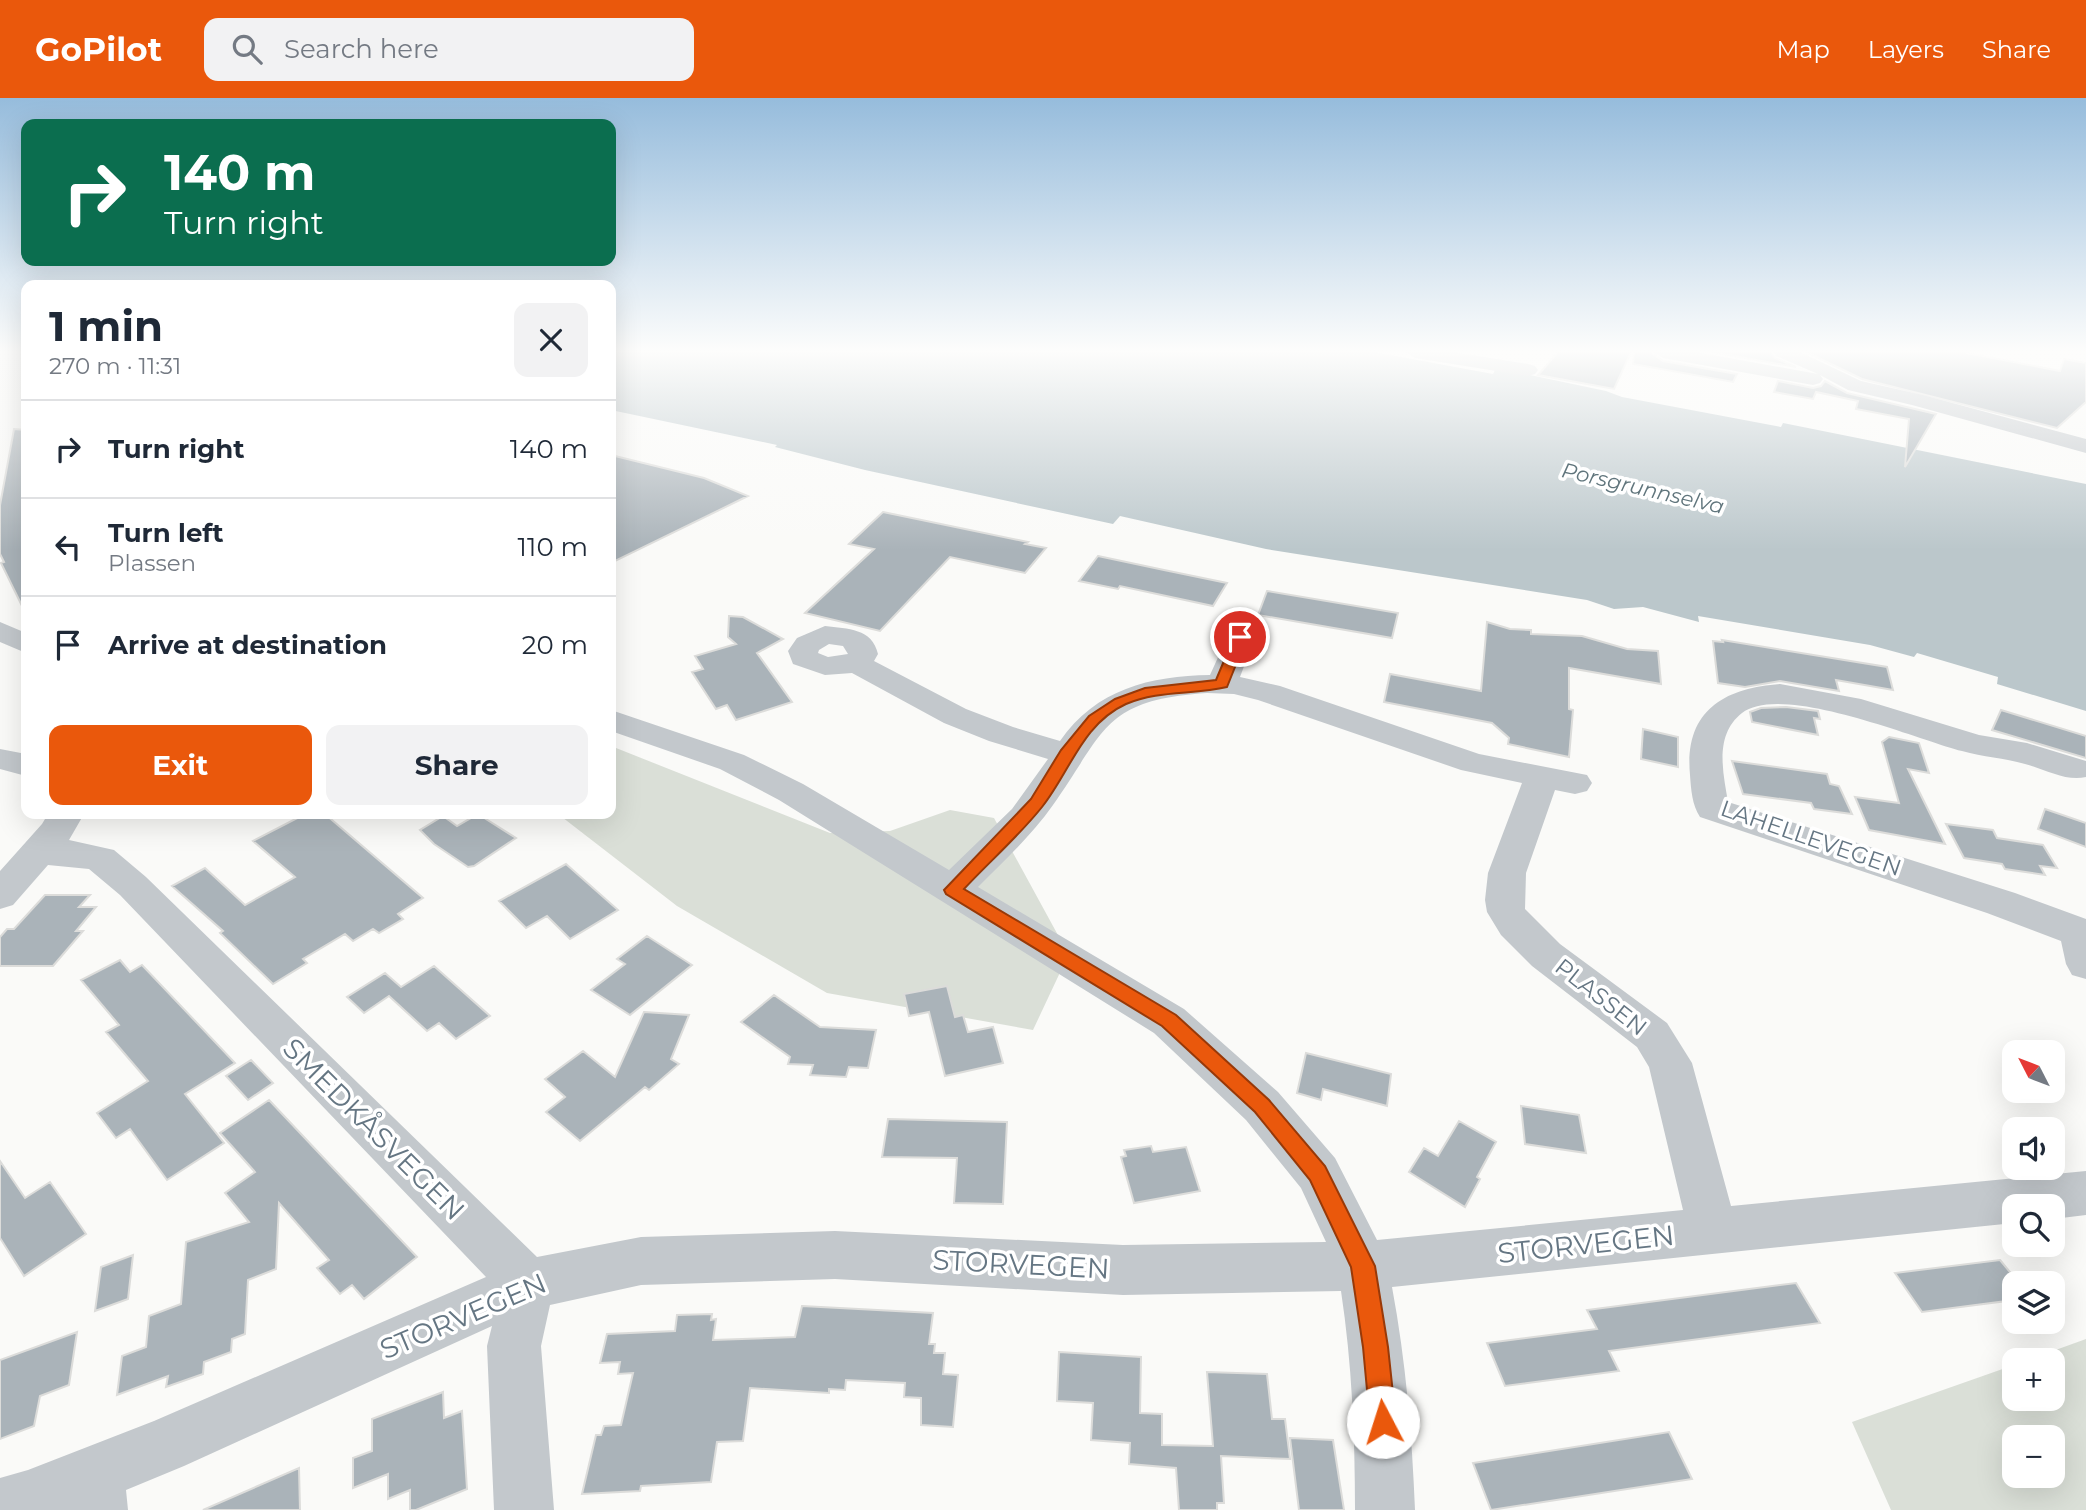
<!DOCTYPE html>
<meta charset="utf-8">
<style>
:root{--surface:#fff;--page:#f2f2f3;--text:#1f2937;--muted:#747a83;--line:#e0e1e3;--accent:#ea580c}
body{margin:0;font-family:Montserrat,sans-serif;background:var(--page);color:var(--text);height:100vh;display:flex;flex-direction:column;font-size:26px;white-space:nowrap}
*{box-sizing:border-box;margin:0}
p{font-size:23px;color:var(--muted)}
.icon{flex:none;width:38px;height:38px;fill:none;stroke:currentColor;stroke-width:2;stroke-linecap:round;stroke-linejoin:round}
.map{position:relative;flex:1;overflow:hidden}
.panel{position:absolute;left:21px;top:182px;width:595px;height:539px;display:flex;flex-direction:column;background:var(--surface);border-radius:14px;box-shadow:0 7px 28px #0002}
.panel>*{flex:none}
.top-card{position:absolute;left:21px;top:21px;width:595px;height:147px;border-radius:14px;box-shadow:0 7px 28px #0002;background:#0b6e4f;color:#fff;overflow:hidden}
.needle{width:46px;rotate:312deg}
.buttons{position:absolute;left:2002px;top:942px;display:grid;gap:14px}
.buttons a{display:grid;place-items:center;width:63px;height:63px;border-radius:14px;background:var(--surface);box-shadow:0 7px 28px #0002;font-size:35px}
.pin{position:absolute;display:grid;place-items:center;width:60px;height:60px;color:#fff;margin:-30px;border:4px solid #fff;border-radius:50%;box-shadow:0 2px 7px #0007}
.me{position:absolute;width:77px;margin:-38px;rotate:355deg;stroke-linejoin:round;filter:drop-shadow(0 0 5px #0008)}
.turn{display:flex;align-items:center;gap:24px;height:147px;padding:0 28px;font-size:32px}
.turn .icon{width:91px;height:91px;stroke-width:2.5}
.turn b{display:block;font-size:49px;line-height:60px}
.round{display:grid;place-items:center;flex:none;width:74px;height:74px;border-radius:14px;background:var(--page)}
.overview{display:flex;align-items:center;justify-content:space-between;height:119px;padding:0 28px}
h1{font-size:42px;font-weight:700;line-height:52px}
.cta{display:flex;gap:14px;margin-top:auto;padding:14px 28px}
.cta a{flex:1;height:80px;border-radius:14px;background:var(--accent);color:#fff;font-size:28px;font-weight:700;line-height:80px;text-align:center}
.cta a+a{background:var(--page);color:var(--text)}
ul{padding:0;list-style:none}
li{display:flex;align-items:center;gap:21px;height:98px;padding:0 28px;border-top:2px solid var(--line)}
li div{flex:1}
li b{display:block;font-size:26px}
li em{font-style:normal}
header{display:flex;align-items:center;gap:42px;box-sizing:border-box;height:98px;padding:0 35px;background:var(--accent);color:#fff}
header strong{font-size:33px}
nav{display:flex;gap:38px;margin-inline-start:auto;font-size:24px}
.search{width:490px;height:63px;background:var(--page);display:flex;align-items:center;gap:18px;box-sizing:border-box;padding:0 24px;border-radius:14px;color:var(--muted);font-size:26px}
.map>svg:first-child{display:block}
.green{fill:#dadfd7;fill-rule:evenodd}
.water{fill:#bbc7cb}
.building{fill:#aab3b9;stroke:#dcdcda;stroke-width:2}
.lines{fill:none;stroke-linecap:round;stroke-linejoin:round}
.minor{fill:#c3c8cc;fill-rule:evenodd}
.route{fill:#ea580c;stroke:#983908;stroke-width:2}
.labels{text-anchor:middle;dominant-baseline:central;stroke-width:7;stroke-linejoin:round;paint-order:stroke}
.far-water-label{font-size:21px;font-style:italic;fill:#60757c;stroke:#fff}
.street-label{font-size:23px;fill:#657683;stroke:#fff}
.near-street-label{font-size:28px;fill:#657683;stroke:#fff}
</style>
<header>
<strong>GoPilot</strong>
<div class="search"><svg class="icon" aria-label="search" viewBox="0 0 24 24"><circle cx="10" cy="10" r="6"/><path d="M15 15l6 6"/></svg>Search here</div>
<nav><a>Map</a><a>Layers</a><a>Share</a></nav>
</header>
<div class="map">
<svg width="2086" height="1412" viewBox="0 0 2086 1412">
<rect width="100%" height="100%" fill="#fafaf8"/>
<path class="green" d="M611,648l219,87 60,-2 60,-21 44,8 65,119 5,27 -31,66 -206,-37 -150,-87 -119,-92h53z
M2086,1241v171h-195l-39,-88 162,-57v33h39v-38h-25zM2014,1339h39v38h-39z"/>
<path class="water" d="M611,254h763l119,22 3,-6 110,23 16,6 159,30 2,-4 303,61v227l-89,-27 1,-7 -81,-24 -3,4 -44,-12 -172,-29 1,6 -56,-15 -29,2 -27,-9 -321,-51 -146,-33 -7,8 -248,-54 -90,-23 2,-2 -166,-35z"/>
<path class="building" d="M1558,254h73l-17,37 -76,-14z
M1634,254h16l13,9 74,13 -4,8 -100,-18z
M1712,254h59l4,6 21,9z
M1806,254h156l98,19 4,-12 22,4v39l-29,26 -195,-49z
M1778,283l35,7 8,-2 4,-5 22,12 89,21 -31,53 4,-48 -53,-10 2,-8 -42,-9 -3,7 -39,-7z
M14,331l12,1v184l-25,-51 3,-1 -4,-8v-49z
M611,357l93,23 44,18 -137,67z
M883,414l145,30 -3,2 21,4 -21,25 -75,-16 -70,74 -75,-18 69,-64 -25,-5z
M1098,458l66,14 63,13 -14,23 -93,-20 -2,3 -39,-8z
M1267,493l131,22 -6,25 -134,-23z
M729,518l14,1 40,22 -26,14 35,49 -56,18 -9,-15 -11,4 -24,-37 11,-3 -8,-13 41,-12 -8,-7z
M1487,524l23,7 21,1v4l51,2 45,13 31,2 3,33 -92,-16v41l4,1 -4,47 -61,-13 1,-6 -17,-15 -108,-21 6,-28 91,17z
M1722,542l165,27 6,23 -57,-10 3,11 -59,-10 -35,6 -27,-4 -5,-42 10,1z
M1786,609l32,4 2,8 -6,-1 4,17 -66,-13 -2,-10 11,-4z
M2001,612l85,26v22l-94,-28z
M1643,631l35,8v30l-37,-8z
M1889,639l30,6 10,30 -21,-4 37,75 -76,-14 -14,-33 44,6 -17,-61z
M1732,663l95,13 3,10 9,2 13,28 -38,-5 -3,-6 -68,-9z
M2045,711l41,14v24l-48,-18z
M305,716h20l98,84 -25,16 5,5 -24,14 -6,-4 -20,12 -8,-7 -42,25 4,4 -34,21 -53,-51 3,-2 -51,-45 33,-18 40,37 50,-28 -42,-36z
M478,716l38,24 -42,28 -6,1 -34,-23 -14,-14 23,-14 14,10z
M1946,726l47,6 4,8 46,7 14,23 -17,-2 5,9 -40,-6 -3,-5 -38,-6z
M566,766l52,46 -48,29 -23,-23 -21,12 -27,-27z
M45,797h45l-11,12h17l-20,24h7l-30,35h-53v-29l7,-8h7z
M647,838l45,29 -62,50 -39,-25 34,-26 -8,-5z
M120,862l10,12 12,-7 93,98 -50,31 39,49 -57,37 -37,-51 -14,9 -19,-25 51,-32 -42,-49 13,-7 -38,-45z
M434,868l56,50 -34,23 -17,-16 -12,8 -38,-35 -25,17 -17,-16 38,-24 16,14z
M947,888l8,31 8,-2 5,17 25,-5 10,36 -58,13 -16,-64 -20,4 -5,-22z
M774,897l46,32 56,3 -8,38 -19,-1 -3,10 -36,-2 3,-10 -25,-1 2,-7 -49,-35z
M644,914l45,3 -18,44 8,5 -30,26 -4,-3 -65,54 -34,-29 19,-15 -20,-18 38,-28 32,26z
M1306,955l85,21 -4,32 -64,-17 -2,11 -24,-7z
M251,962l22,23 -25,17 -22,-24z
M269,1002l148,157 -53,42 -12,-14 -12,9 -23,-26 12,-8 -50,-57 -3,66 -28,11 -3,54 -13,5 -1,13 -27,10 -1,12 -37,13 2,-11 -51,19 5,-39 24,-9 3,-31 32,-12 5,-62 63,-20 -24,-29 30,-21 -35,-39z
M1521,1008l58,9 7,38 -61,-9z
M888,1021l119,3 -4,82 -49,-1 3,-45 -75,-1z
M1459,1023l37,21 -19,35 3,2 -15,28 -56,-35 15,-24 14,8z
M1151,1048l2,6 33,-5 14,44 -66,12 -13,-46 5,-1 -2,-6z
M0,1063l25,37 25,-16 36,52 -62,42 -24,-38z
M133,1157l-5,44 -33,12 6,-44z
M2000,1162l14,17v23l-92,12 -27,-39z
M1796,1185l24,40 -211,28 10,20 -114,15 -18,-43 110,-14 -10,-19z
M802,1208l131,7 -4,31h6l-1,9h11l-2,21 15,1 -5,52 -32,-2v-27l-17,-1 1,-14 -59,-3 -1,10 -16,-1v4l-79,-5 -7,53 -26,1 -6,40 -70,4 -1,5 -58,3 14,-59h5l3,-9 17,-1 12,-52 -15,1 2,-12 -20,1 7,-29 68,-3 2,-16 35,-1 -1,6 5,-1 -3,21 82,-3z
M77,1234l-8,53 -29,11 -6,30 -34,13v-79z
M1059,1254l82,5 -1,56 22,1v31l51,1 -6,-74 60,2 5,45h13l5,40 -69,-3 3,47h-7v7h-38l-3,-42 -47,-4 1,-21 -39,-3 2,-37 -36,-2z
M443,1294l1,26 18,-7 5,78 -51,21h-6v-20l-22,9v-25l-35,14v-30l19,-7v-32z
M1669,1334l23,47 -201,31 -18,-47z
M1290,1340l43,2 11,70h-45z
M299,1370l1,42h-97z"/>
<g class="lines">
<path class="minor" d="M1405,254h48l75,12 7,2 3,4 -3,4 -7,2 -113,-18z
M1653,254h43l122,22 -42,-18 -3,-4h27l61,29 62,14 163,44v14l-174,-48 -64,-15 -28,-15 3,4 -3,4 -7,2 -150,-27z
M0,524l26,11v20l-26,-11z
M825,528c23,3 47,2 53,28l-4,7 92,48 47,18 47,14c36,-52 90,-65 150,-66l20,-44 10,-3 10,3 5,6 -15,40 40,9 199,68 108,21 5,8 -5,8 -12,3 -20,-4 -29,83 -1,36 35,35 107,79 25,40 39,143 355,-35v44l-33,4v-13h-39v17l-622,64c14,75 20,148 23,223h-60c0,-74 -3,-146 -14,-219l-218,4 -288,-16 -194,6 -91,20 -9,41 13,164h-60l-7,-164 5,-20 -308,140 -58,24 2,20h-128v-32l28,-8 126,-49 332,-144 -366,-382 -31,-26 -41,-4 -35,40 -13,4v-38l42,-47 6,-10h36l-15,26 45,10 32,27 391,380 104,-20 194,-6 288,14 203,-3 -25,-54 -55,-68 -92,-87 -375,-233 -59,-31 -109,-38v-21l133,45 59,29 146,86 63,-61 36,-50 -59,-18 -45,-18 -92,-50 -27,2 -32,-11 -5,-13 9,-13zM829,546l14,2 5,8 -20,3 -10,-4 1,-3zM1207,595l27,1 24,6 203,70 61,13 -34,90 -3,27 2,12 14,23 31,31 105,81 12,20 34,143 -306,30 -42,-82 -57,-66 -94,-83 -206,-122c26,-26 54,-52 75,-82 53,-75 50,-105 154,-112z
M1780,586l81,15 118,36 48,8 59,18v16c-20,5 -41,-8 -61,-13 -21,-6 -42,-7 -63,-13 -46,-12 -181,-69 -220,-38 -28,22 -19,59 -14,89l287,91 71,26v60l-14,-4 -6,-11 -5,-23 -74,-28 -287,-96c-8,-12 -9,-28 -10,-42 -6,-64 34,-87 90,-91z
M0,651l26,5v22l-26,-7z"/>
</g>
<linearGradient id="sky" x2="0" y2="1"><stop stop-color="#96bcdc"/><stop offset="0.56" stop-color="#fdfdfc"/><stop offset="1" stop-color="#fdfdfc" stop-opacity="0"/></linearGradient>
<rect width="2086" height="452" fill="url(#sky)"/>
<path class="route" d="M1240,535l7,4 -20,50c-34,8 -69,3 -101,17 -44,20 -56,68 -84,103 -23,29 -53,55 -78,82l212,126 93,85 56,66 50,100 13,81 8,75 -4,9 -9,4 -9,-4 -4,-9 -7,-75 -12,-80 -41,-87 -55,-68 -93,-86 -216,-132 -2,-4 87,-91 30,-49 28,-34 26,-17 30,-11 71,-8 18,-43z"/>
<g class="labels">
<g class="far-water-label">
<text transform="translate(1643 390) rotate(13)">Porsgrunnselva</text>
</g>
<g class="street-label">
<text transform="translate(1811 740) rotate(19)">LAHELLEVEGEN</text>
<text transform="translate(1601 899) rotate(38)">PLASSEN</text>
</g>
<g class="near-street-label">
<text transform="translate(374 1031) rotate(45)">SMEDKÅSVEGEN</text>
<text transform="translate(1586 1146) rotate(-6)">STORVEGEN</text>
<text transform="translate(1021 1166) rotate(3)">STORVEGEN</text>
<text transform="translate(463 1218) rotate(-23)">STORVEGEN</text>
</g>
</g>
</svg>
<div class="buttons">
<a><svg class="needle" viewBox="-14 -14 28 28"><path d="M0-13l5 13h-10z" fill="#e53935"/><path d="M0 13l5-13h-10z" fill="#747a83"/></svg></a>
<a><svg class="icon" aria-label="sound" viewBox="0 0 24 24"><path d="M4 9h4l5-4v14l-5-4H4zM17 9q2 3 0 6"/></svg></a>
<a><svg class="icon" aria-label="search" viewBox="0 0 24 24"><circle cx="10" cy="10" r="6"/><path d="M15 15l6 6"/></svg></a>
<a><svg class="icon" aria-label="layers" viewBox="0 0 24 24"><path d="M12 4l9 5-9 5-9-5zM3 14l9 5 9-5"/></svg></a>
<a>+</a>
<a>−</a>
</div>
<div class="pin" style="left:1240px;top:539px;background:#d93025"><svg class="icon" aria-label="arrive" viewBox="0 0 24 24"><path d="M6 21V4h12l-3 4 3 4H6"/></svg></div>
<svg class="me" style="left:1383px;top:1324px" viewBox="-20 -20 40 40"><circle r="19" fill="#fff"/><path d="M0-13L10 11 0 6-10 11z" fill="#ea580c"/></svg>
<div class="top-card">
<div class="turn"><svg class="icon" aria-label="right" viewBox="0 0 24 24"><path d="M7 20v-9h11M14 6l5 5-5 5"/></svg><div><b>140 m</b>Turn right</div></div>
</div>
<section class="panel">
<div class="overview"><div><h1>1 min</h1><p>270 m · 11:31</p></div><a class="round"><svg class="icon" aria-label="close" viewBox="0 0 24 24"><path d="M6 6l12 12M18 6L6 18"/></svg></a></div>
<ul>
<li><svg class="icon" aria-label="right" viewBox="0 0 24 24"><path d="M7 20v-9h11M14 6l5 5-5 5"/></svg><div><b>Turn right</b></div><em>140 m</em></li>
<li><svg class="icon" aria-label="left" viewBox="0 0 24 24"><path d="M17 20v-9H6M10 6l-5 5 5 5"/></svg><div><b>Turn left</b><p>Plassen</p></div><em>110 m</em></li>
<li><svg class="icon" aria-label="arrive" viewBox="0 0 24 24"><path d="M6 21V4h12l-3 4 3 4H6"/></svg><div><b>Arrive at destination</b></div><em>20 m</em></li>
</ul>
<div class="cta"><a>Exit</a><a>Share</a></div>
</section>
</div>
